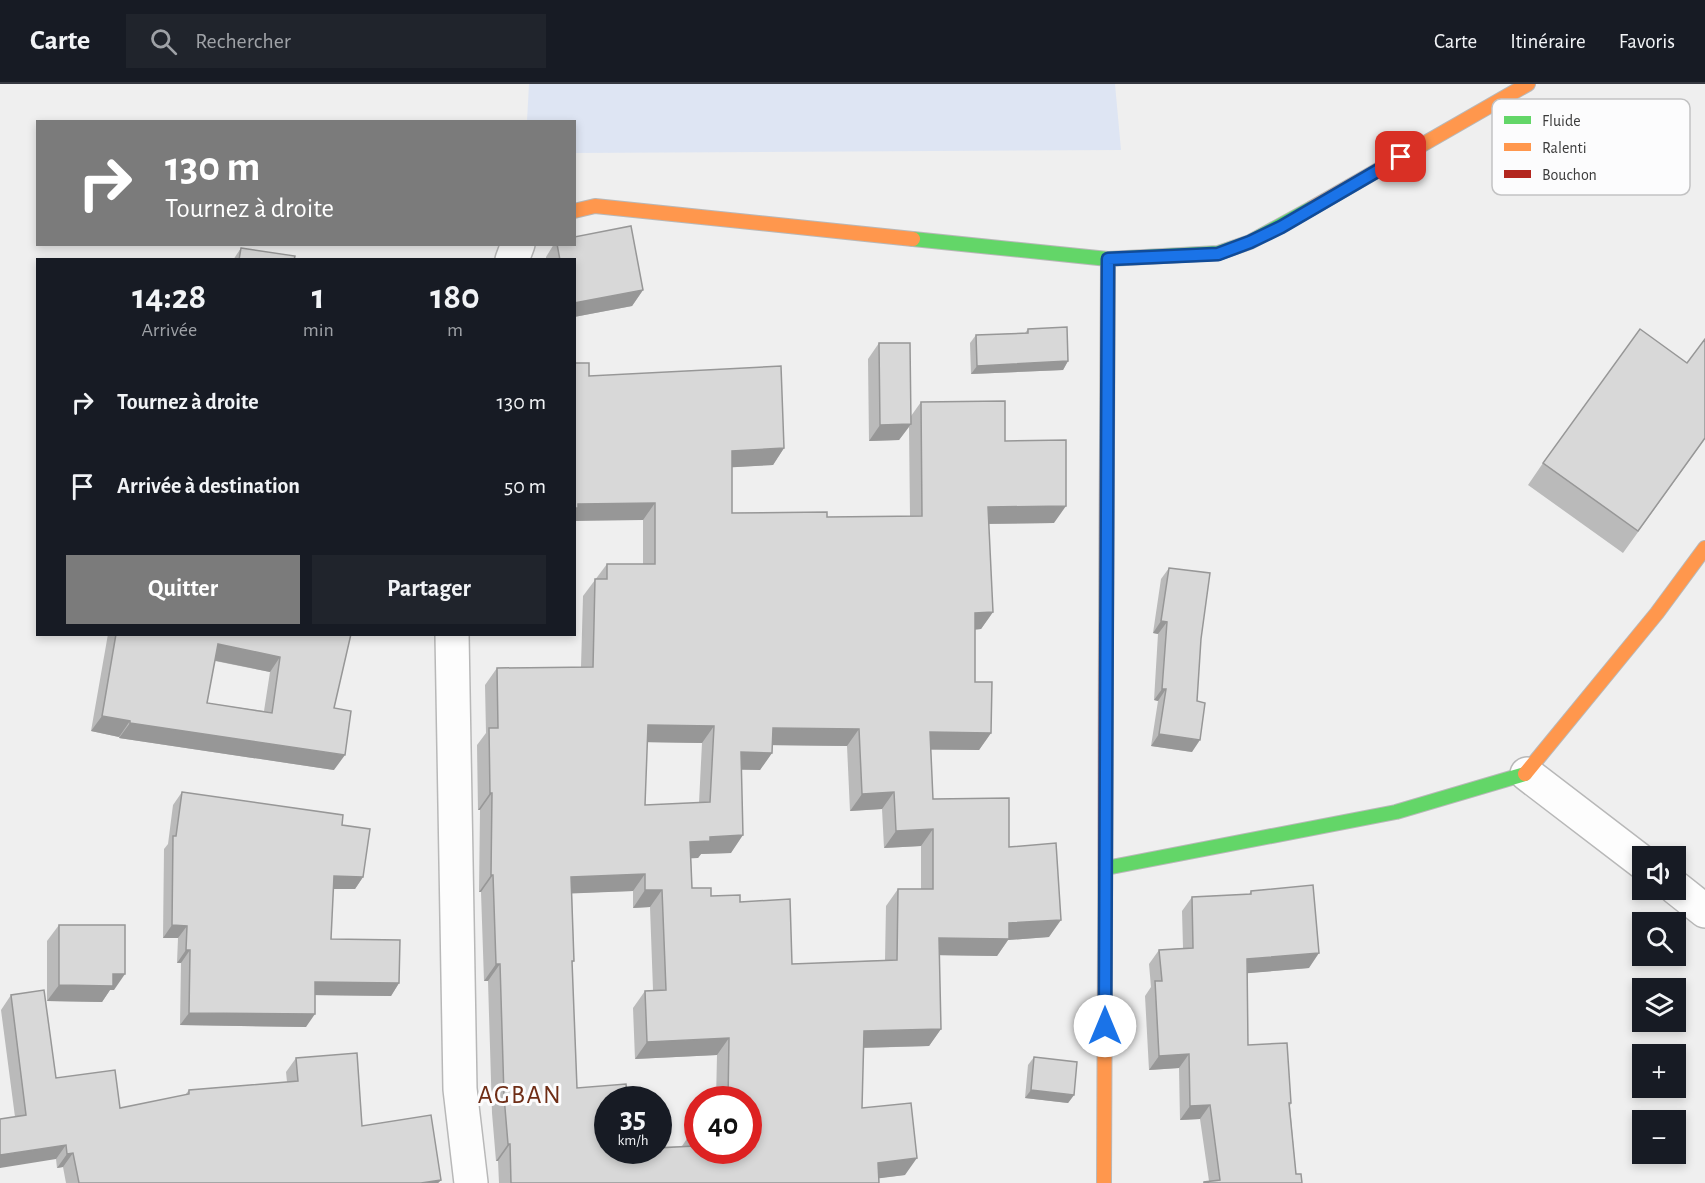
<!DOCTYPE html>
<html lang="fr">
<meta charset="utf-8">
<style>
:root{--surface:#171b24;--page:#20242c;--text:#f1f3f6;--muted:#9ea1a6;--line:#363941;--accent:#7b7b7b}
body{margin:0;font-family:"Alegreya Sans",sans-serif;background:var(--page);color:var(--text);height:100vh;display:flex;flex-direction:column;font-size:22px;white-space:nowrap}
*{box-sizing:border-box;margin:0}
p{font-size:20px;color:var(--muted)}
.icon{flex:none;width:33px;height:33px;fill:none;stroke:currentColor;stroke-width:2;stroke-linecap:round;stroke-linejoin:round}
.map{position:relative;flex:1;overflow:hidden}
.details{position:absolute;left:36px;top:174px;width:540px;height:378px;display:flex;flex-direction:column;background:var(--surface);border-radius:0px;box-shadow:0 3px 9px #0003}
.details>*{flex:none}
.guide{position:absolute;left:36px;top:36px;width:540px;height:126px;border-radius:0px;box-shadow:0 3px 9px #0003;background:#7b7b7b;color:#fff;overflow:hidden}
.controls{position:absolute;left:1632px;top:762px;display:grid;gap:12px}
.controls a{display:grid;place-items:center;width:54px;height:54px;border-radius:0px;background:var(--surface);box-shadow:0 3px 9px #0003;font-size:30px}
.speed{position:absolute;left:594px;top:1002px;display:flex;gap:12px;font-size:30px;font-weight:700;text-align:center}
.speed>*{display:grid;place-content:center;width:78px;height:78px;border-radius:50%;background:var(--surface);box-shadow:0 3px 9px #0003;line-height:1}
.speed small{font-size:15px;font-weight:400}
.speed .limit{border:9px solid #d22;background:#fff;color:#111}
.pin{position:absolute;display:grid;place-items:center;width:51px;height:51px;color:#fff;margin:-26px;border-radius:12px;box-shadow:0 3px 9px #0006}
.me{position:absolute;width:66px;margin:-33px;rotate:0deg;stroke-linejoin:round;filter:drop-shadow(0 0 4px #0008)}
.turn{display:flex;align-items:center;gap:21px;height:126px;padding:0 30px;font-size:27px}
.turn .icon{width:78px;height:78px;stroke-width:2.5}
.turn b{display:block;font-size:42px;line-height:51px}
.eta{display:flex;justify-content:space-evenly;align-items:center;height:102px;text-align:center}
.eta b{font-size:36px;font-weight:700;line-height:42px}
.primary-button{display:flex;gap:12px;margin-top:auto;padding:12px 30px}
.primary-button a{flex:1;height:69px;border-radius:0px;background:var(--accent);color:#fff;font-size:24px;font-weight:700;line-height:69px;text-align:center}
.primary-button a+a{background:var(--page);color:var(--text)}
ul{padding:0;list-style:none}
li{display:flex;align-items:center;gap:18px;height:84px;padding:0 30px}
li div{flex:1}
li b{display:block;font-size:22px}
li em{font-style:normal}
header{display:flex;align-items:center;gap:36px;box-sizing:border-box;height:84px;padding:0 30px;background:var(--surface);border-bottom:2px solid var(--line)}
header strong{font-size:28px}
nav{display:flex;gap:33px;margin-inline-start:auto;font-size:21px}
.search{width:420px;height:54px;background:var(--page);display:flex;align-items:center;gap:15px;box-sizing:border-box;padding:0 21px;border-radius:0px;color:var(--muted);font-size:22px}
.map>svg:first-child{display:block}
.green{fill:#dee5f3}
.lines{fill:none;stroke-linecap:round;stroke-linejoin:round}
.street-casing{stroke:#b8b8b8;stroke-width:36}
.fast-casing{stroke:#b8b8b8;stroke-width:16}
.slow-casing{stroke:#b8b8b8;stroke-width:16}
.jam-casing{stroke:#b8b8b8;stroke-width:16}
.street{stroke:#fdfdfd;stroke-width:33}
.fast{stroke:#63d668;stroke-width:14}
.slow{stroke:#ff974d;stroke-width:14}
.jam{stroke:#b3261e;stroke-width:14}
.wall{fill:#bababa;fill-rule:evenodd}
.shaded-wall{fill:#979797}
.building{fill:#d8d8d8;stroke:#979797;stroke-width:1.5;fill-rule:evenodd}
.route-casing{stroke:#114b97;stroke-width:15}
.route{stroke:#1a73e8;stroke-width:10}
.labels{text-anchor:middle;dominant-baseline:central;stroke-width:6;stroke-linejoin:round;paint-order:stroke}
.neighbourhood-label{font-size:26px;letter-spacing:1.5px;fill:#6f2d16;stroke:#fcfcfd}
.key{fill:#fcfcfd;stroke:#c2c2c3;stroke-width:1.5}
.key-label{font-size:16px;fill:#3c3c3c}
</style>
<header>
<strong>Carte</strong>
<div class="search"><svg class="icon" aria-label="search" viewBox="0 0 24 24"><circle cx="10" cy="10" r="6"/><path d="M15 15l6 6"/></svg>Rechercher</div>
<nav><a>Carte</a><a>Itinéraire</a><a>Favoris</a></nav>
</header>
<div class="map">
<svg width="1705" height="1099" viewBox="0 0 1705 1099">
<rect width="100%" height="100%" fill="#efefef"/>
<path class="green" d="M529,0h586l6,66 -546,3 -1,-31 -47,-1z"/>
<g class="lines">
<defs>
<path id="street" d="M512,176l6,-16
M452,550l8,455 11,94
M1527,690l115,88
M1676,804l29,23"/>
<path id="fast" d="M913,155l195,20 110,-6 32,-11 62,-34
M1106,784l290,-56 129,-38"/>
<path id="slow" d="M1312,124l216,-124
M574,127l21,-5 318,33
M1106,541l2,-366
M1525,690l132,-161 48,-65
M1104,1099l1,-241"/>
<path id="jam" d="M1105,858l1,-317"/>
</defs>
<use href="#street" class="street-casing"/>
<use href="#fast" class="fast-casing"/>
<use href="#slow" class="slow-casing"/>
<use href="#jam" class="jam-casing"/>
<use href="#street" class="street"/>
<use href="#fast" class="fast"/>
<use href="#slow" class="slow"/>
<use href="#jam" class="jam"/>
</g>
<path class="wall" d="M554,160h20l69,46 -11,16 -58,11v-57h-28v-3z
M241,164l53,12h-61z
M1028,245l40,32 -5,9 -92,4 -1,-31 6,-8 49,-2z
M879,259l32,73 10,-14 84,39 49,82 -66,1 5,88 -12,17 -6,1v52l16,51 -12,17h-48l2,49 76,48 40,90 -41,3 -11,16 -58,-1 2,74 -12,17 -66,2 -1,60 43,67 -26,3v5h-380l-1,-22h-2l-4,-48 -4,-132h-4l-3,-89h-2l1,-82h-2l-1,-65 9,-12 -1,-48 12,-17 84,-1 2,-71 24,-32h36v-44l-54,-144 195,72 -11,17 -41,2v46l95,4 83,-1 -1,-89 -10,13 -30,1 -1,-82zM647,658l55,1 -3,60 -54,2zM772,661l75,1 3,65 32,-2 2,39 37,-2v43h-23l-12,17 -1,54 -93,4 -52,-62 -29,-6 -19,-8 -1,-30h7l3,-4 30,-1 11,-83h18l12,-17zM633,807v17l17,-1 3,83 -8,1 -12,17 2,51 82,-4 -1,45h32v50l-55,-20 -11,16 -74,4 -31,-62 -5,-125 2,-2 -2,-68z
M1705,355l-82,114 -95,-68 15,-22z
M1169,484l32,71 -9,113 -41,-6 7,-45 -4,-1 4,-66 -5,-1 8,-54z
M108,550h243l-17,74v62l-215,-32v-1l-28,-6zM215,577l55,11 -6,39 -57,-8z
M182,708l160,33 21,52 -8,12h-22l-2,50 68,44 -8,13 -76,-1 -9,32 -126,-2 1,-62h-4l1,-25h-15l1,-89 4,-5 5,-39z
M1251,807l58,77 -61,5v72l43,58 -1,3 6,68 6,9h-99l1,-1 5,-1 -9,-62 -20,1 -1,-52 -30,2 -4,-74 6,-9 -2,-23 10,-14 24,-2 -1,-37 10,-14 57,-3z
M59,841l55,65h-4l-8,12 -55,-1v-60z
M11,911l45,83 64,30 65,-13 4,-5 98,-8 -1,-10 10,-14 66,68 79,54 -3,3h-372l-3,-16 -6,1 -1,-9 -41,-42 -14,-107z
M1034,973l40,38 -6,8 -43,-5 3,-33z"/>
<path class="shaded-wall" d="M643,206l-11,16 -58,11v-14z
M1068,277l-5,9 -92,4 6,-8z
M911,340l-12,16 -30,1 11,-16z
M784,364l-11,17 -53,3 12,-17z
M655,419l-12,17 -69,1v-13l4,-4z
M1066,422l-12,17 -78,1 12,-17z
M993,528l-12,17 -18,1 12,-17z
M1161,537l6,1 -9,12 -5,-1z
M218,560l62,13 -10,15 -63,-13z
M1162,605h4l-8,12 -4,-1z
M102,632l28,5 -11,16 -28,-6z
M130,639l215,32 -11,15 -215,-32z
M648,641l66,1 -12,17 -66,-1z
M773,644l86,1 -12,17 -86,-1z
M930,648l61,1 -12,17 -61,-1z
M1159,650l41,6 -8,12 -41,-6z
M741,668l31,1 -12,17 -31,-1z
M894,708l-12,17 -32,2 12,-17z
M490,709h2l-12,17h-2z
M933,745l-12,17 -37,2 12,-17z
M743,751l-12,18 -30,1 -3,4 -20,1 12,-17 20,-5z
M645,790l-12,17 -74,3 12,-17z
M491,791h2l-12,17h-2z
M334,792l29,1 -8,12h-30z
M645,806h17l-12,17 -17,1z
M1061,836l-12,17 -41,3 -11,16 -70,-1 12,-17 70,-15z
M172,841l15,1 -9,12h-15z
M186,866h4l-9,13h-4z
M1319,869l-10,15 -71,6 9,-15z
M496,880h4l-12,17h-4z
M113,890h12l-11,16h-4l-8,12 -55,-1 12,-16z
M315,898l84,1 -8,13 -84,-1z
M189,929l126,1 -9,13 -126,-2z
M941,945l-12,17 -77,2 12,-17z
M729,954l-12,17 -82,4 12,-17z
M1189,970l-10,14 -30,2 10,-14z
M1031,1006l43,5 -6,8 -43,-5z
M1210,1021l-10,14 -20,1 10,-14z
M508,1060h2l-12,17h-2z
M66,1061l-10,14 -56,9v-13z
M73,1069l-10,14 -6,1 10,-14z
M917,1074l-12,17 -39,5 12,-17z
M441,1096l-3,3h-17z"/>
<path class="building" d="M631,142l12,64 -69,13v-43h-14l-3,-16h17v-7z
M241,164l54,8 -1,4h-55z
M1067,243l1,34 -91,5 -1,-31 52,-2v-4z
M1640,245l47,34 18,-24v99l-67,93 -95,-68z
M879,259h31l1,81 -31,1z
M574,279h15v13l192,-10 3,82 -52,3v62l95,-1v5l95,-1 -1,-114 84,-1v40l61,-1v66l-78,1 5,105 -18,1v69h17l-1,51 -61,-1 3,67 76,-1v49l47,-4 5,77 -52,3v16l-70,-1 2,91 -77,2 -2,77 49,-5 6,55 -39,5 1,20h-368l-1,-39h-2l-4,-48 -4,-132h-4l-3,-89h-2l1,-82h-2l-1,-65h9l-1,-60 96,-1 2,-88h12v-15h48v-61l-77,1v4h-4zM648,641l66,1 -4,76 -65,3zM773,644l86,1 3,65 32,-2 2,39 37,-2v60h-35l-1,71 -105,4 -2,-65 -50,3v-7l-29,1v-8h-19l-2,-46 20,-1v-4l33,-2 -2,-83 31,1zM645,790v16h17l4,100 -21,1 2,51 82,-4 -1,62h20v50h-50v-20h-5l1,16 -36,2v2h-50v-50h20l-2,-16 -49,4 -5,-127h2l-3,-84z
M1169,484l41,5 -9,66 -4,62 8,2 -5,37 -41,-6 7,-45h-4l5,-67 -6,-1z
M116,550h235l-17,74 17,3 -6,44 -215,-32v-2l-28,-5zM218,560l62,13 -8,56 -65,-10z
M182,708l161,23 -1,10 28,4 -7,48 -29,-1 -3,63 69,1 -1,43 -84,-1v32l-126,-1 1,-63h-4l1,-24 -15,-1 1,-89h3z
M1313,801l6,68 -72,6 1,86 39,-2 4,60h-2l7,71h5l1,9h-98v-1l16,-2 -10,-75 -20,1 -1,-52 -30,2 -4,-75h7l-3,-31 34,-2 -1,-51 59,-3v-3z
M59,841h66v49h-12v12l-54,-1z
M44,906l12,88 59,-8 5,38 69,-14v-4l109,-9 -2,-23 61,-5 5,73 69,-11 10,65 -20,3h-342l-6,-30 -6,1 -1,-9 -66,10v-36l26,-4 -15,-120z
M1034,973l43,5 -3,33 -43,-5z"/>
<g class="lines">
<defs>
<path id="route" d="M1105,942l3,-767 110,-5 32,-12 31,-15 120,-70"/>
</defs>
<use href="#route" class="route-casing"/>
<use href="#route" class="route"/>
</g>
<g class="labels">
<g class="neighbourhood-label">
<text x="520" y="1011">AGBAN</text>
</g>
</g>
<rect x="1492" y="15" width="198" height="96" rx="9" class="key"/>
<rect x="1504" y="32" width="27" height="8" fill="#63d668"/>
<rect x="1504" y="59" width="27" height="8" fill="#ff974d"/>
<rect x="1504" y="86" width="27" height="8" fill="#b3261e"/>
<g class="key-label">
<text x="1542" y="42">Fluide</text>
<text x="1542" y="69">Ralenti</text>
<text x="1542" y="96">Bouchon</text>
</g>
</svg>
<div class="controls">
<a><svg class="icon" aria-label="sound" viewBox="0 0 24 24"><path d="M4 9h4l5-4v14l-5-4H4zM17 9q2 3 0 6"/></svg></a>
<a><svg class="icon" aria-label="search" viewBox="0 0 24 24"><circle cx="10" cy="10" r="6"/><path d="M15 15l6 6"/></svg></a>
<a><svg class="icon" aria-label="layers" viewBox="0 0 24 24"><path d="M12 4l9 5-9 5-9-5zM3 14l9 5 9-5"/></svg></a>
<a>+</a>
<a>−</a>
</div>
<div class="speed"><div>35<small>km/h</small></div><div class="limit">40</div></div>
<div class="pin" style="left:1401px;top:73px;background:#d93025"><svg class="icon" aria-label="arrive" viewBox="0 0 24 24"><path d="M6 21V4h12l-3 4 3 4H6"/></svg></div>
<svg class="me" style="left:1105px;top:942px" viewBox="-20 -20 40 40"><circle r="19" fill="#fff"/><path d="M0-13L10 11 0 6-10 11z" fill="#1a73e8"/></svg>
<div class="guide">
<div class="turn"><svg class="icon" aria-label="right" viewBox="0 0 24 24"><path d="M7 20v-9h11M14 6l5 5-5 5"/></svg><div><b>130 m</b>Tournez à droite</div></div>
</div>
<section class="details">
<div class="eta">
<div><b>14:28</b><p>Arrivée</p></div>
<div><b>1</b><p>min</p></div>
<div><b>180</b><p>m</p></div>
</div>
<ul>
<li><svg class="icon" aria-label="right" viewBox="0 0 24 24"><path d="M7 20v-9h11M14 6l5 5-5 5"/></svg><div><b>Tournez à droite</b></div><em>130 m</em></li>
<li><svg class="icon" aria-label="arrive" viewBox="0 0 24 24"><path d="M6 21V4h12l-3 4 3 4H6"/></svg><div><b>Arrivée à destination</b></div><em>50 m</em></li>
</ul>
<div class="primary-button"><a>Quitter</a><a>Partager</a></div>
</section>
</div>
